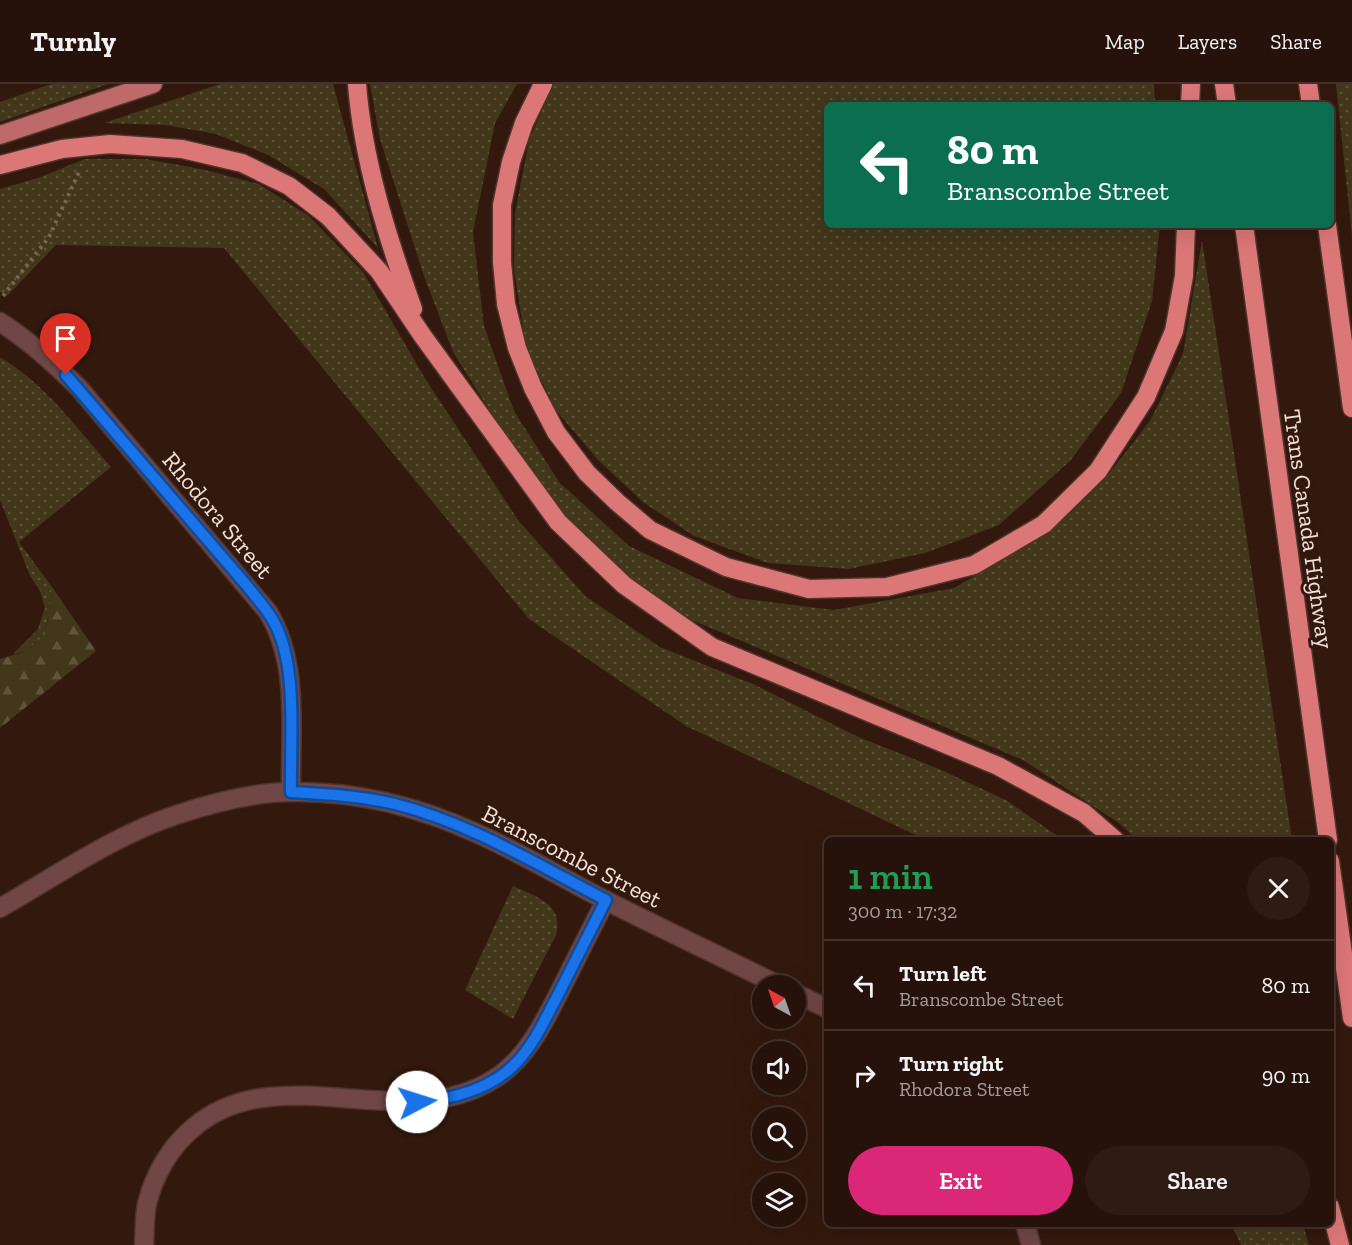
<!DOCTYPE html>
<meta charset="utf-8">
<style>
:root{--surface:#26120a;--page:#2e1b13;--text:#f1f3f6;--muted:#a49e9c;--line:#42322b;--accent:#db2777}
body{margin:0;font-family:"Zilla Slab",serif;background:var(--page);color:var(--text);height:100vh;display:flex;flex-direction:column;font-size:22px;white-space:nowrap}
*{box-sizing:border-box;margin:0}
p{font-size:20px;color:var(--muted)}
.icon{flex:none;width:33px;height:33px;fill:none;stroke:currentColor;stroke-width:2;stroke-linecap:round;stroke-linejoin:round}
.map{position:relative;flex:1;overflow:hidden}
.sheet{position:absolute;left:824px;top:753px;width:510px;height:390px;display:flex;flex-direction:column;background:var(--surface);border-radius:9px;box-shadow:0 6px 24px #0002,0 0 0 2px var(--line)}
.sheet>*{flex:none}
.banner{position:absolute;left:824px;top:18px;width:510px;height:126px;border-radius:9px;box-shadow:0 6px 24px #0002,0 0 0 2px var(--line);background:#0b6e4f;color:#fff;overflow:hidden}
.needle{width:39px;rotate:320deg}
.fabs{position:absolute;left:752px;top:891px;display:grid;gap:12px}
.fabs a{display:grid;place-items:center;width:54px;height:54px;border-radius:50%;background:var(--surface);box-shadow:0 6px 24px #0002,0 0 0 2px var(--line);font-size:30px}
.pin{position:absolute;display:grid;place-items:center;width:51px;height:51px;color:#fff;margin:-62px -26px;border-radius:50% 50% 50% 0;rotate:-45deg;box-shadow:0 0 6px #0007}
.pin .icon{rotate:45deg}
.me{position:absolute;width:66px;margin:-33px;rotate:85deg;stroke-linejoin:round;filter:drop-shadow(0 0 4px #0008)}
.turn{display:flex;align-items:center;gap:21px;height:126px;padding:0 24px;font-size:27px}
.turn .icon{width:78px;height:78px;stroke-width:2.5}
.turn b{display:block;font-size:42px;line-height:51px}
.round{display:grid;place-items:center;flex:none;width:63px;height:63px;border-radius:32px;background:var(--page)}
.headline{display:flex;align-items:center;justify-content:space-between;height:102px;padding:0 24px}
h1{font-size:36px;font-weight:600;line-height:45px;color:#1e9e55}
.cta{display:flex;gap:12px;margin-top:auto;padding:12px 24px}
.cta a{flex:1;height:69px;border-radius:36px;background:var(--accent);color:#fff;font-size:24px;font-weight:600;line-height:69px;text-align:center}
.cta a+a{background:var(--page);color:var(--text)}
ul{padding:0;list-style:none}
li{display:flex;align-items:center;gap:18px;height:90px;padding:0 24px;border-top:2px solid var(--line)}
li div{flex:1}
li b{display:block;font-size:22px}
li em{font-style:normal}
header{display:flex;align-items:center;gap:36px;box-sizing:border-box;height:84px;padding:0 30px;background:var(--surface);border-bottom:2px solid var(--line)}
header strong{font-size:28px}
nav{display:flex;gap:33px;margin-inline-start:auto;font-size:21px}
.map>svg:first-child{display:block}
.grass{fill:url(#grass-dots)}
.forest{fill:url(#forest-firs)}
.lines{fill:none;stroke-linecap:round;stroke-linejoin:round}
.minor-casing{stroke:#4e342a;stroke-width:21}
.primary-casing{stroke:#4e342a;stroke-width:21}
.motorway-casing{stroke:#4e342a;stroke-width:21}
.path{stroke:#7b635a;stroke-width:4;stroke-dasharray:3 4.5;stroke-linecap:butt}
.minor{stroke:#704646;stroke-width:18}
.primary{stroke:#be696a;stroke-width:18}
.motorway{stroke:#dc7778;stroke-width:18}
.route-casing{stroke:#114b97;stroke-width:15}
.route{stroke:#1a73e8;stroke-width:10}
.labels{text-anchor:middle;dominant-baseline:central;stroke-width:6;stroke-linejoin:round;paint-order:stroke}
.street-label{font-size:24px;fill:#f4e1d9;stroke:#33180d}
</style>
<header>
<strong>Turnly</strong>
<nav><a>Map</a><a>Layers</a><a>Share</a></nav>
</header>
<div class="map">
<svg width="1352" height="1161" viewBox="0 0 1352 1161">
<defs>
<pattern id="grass-dots" width="8" height="8" patternUnits="userSpaceOnUse" patternTransform="scale(1.5)"><rect width="8" height="8" fill="#42371a"/><path d="M2 2h.1M6 6h.1" fill="none" stroke="#5e543b" stroke-width="1.8" stroke-linecap="round"/></pattern>
<pattern id="forest-firs" width="22" height="20" patternUnits="userSpaceOnUse" patternTransform="scale(1.5)"><rect width="22" height="20" fill="#42371a"/><path d="M5 1l3.5 6h-7zM16 11l3.5 6h-7z" fill="#5e543b"/></pattern>
</defs>
<rect width="100%" height="100%" fill="#33180d"/>
<path class="grass" d="M51,0h57l-108,38v-20z
M220,0h113l45,164 -54,-59 -56,-34 -52,-21 -50,-9 -62,-2z
M370,0h147l-22,39 -22,109 11,94 30,85 45,71 70,64 109,52 96,12 120,-22 86,-50 64,-58 46,-59 33,-67 19,-114 90,600h-155l-18,-17 -96,-63 -331,-140 -61,-39 -61,-55 -58,-80 -59,-94 -29,-76 -44,-137z
M553,0h601l1,21h-329v120h334l-8,76 -31,92 -51,68 -71,64 -74,28 -76,16 -81,-6 -74,-27 -51,-34 -44,-41 -44,-52 -29,-62 -12,-78 1,-56 14,-72z
M1336,0h16v153z
M85,75h61l55,10 58,15 50,32 54,56 63,108 92,140 67,76 75,51 95,38 101,51 83,33 67,31 57,40h-137l-240,-114 -157,-107 -305,-371 -168,-3 -49,51 -7,-4v-103l38,-11z
M0,273c45,27 77,71 111,110l-92,75 33,45 -2,25 -7,25 -16,13 -15,5 26,-26 7,-21 -5,-17 -10,-15 -30,-76z
M513,802c24,11 51,18 43,49l-43,84 -48,-29z
M1231,1140h72l6,21h-68z"/>
<path class="forest" d="M52,503l44,64 -96,77v-69c9,-3 19,-5 27,-9 23,-12 23,-40 25,-63z"/>
<g class="lines">
<defs>
<path id="minor" d="M0,238c30,19 54,41 79,66l189,224c32,52 22,121 23,180
M0,824c56,-32 115,-73 176,-93 36,-12 77,-23 116,-23 63,-1 127,15 184,41 43,19 83,43 125,65 59,30 119,58 179,88
M795,909l31,15
M1025,1140l6,21
M144,1161c1,-13 0,-28 3,-41 7,-29 23,-57 46,-76 84,-73 210,9 301,-49 34,-21 51,-59 69,-94 14,-28 28,-56 43,-85"/>
<path id="primary" d="M0,51l153,-51"/>
<path id="motorway" d="M357,0c6,77 30,152 56,225
M543,0l-19,39 -13,39 -9,43v57l4,42 11,44 16,40 23,44 31,41 30,29 33,28 76,37 83,22 78,-2 87,-22 70,-41 54,-53 48,-74 28,-66 10,-55 2,-51
M1224,0l3,21
M1308,0l3,21
M1190,21l1,-21
M0,81l62,-16 48,-5 72,5 60,14 47,23 39,30 51,55 43,64 136,187 66,63 88,62 286,119 86,47 31,27
M1244,141l84,615
M1327,141l25,183
M1330,777l22,157
M1330,1123l10,38"/>
</defs>
<use href="#minor" class="minor-casing"/>
<use href="#primary" class="primary-casing"/>
<use href="#motorway" class="motorway-casing"/>
<path class="path" d="M3,212l46,-59 31,-67"/>
<use href="#minor" class="minor"/>
<use href="#primary" class="primary"/>
<use href="#motorway" class="motorway"/>
</g>
<g class="lines">
<defs>
<path id="route" d="M66,291l182,212c9,12 20,23 27,37 23,44 15,118 16,168 35,2 70,4 104,12 75,19 143,61 211,96 -16,32 -32,63 -48,95 -12,22 -23,48 -41,67 -26,28 -64,37 -100,40"/>
</defs>
<use href="#route" class="route-casing"/>
<use href="#route" class="route"/>
</g>
<g class="labels">
<g class="street-label">
<text transform="translate(218 431) rotate(50)">Rhodora Street</text>
<text transform="translate(1309 445) rotate(82)">Trans Canada Highway</text>
<text transform="translate(572 772) rotate(27)">Branscombe Street</text>
</g>
</g>
</svg>
<div class="fabs">
<a><svg class="needle" viewBox="-14 -14 28 28"><path d="M0-13l5 13h-10z" fill="#e53935"/><path d="M0 13l5-13h-10z" fill="#a49e9c"/></svg></a>
<a><svg class="icon" aria-label="sound" viewBox="0 0 24 24"><path d="M4 9h4l5-4v14l-5-4H4zM17 9q2 3 0 6"/></svg></a>
<a><svg class="icon" aria-label="search" viewBox="0 0 24 24"><circle cx="10" cy="10" r="6"/><path d="M15 15l6 6"/></svg></a>
<a><svg class="icon" aria-label="layers" viewBox="0 0 24 24"><path d="M12 4l9 5-9 5-9-5zM3 14l9 5 9-5"/></svg></a>
</div>
<div class="pin" style="left:66px;top:291px;background:#d93025"><svg class="icon" aria-label="arrive" viewBox="0 0 24 24"><path d="M6 21V4h12l-3 4 3 4H6"/></svg></div>
<svg class="me" style="left:417px;top:1018px" viewBox="-20 -20 40 40"><circle r="19" fill="#fff"/><path d="M0-13L10 11 0 6-10 11z" fill="#1a73e8"/></svg>
<div class="banner">
<div class="turn"><svg class="icon" aria-label="left" viewBox="0 0 24 24"><path d="M17 20v-9H6M10 6l-5 5 5 5"/></svg><div><b>80 m</b>Branscombe Street</div></div>
</div>
<section class="sheet">
<div class="headline"><div><h1>1 min</h1><p>300 m · 17:32</p></div><a class="round"><svg class="icon" aria-label="close" viewBox="0 0 24 24"><path d="M6 6l12 12M18 6L6 18"/></svg></a></div>
<ul>
<li><svg class="icon" aria-label="left" viewBox="0 0 24 24"><path d="M17 20v-9H6M10 6l-5 5 5 5"/></svg><div><b>Turn left</b><p>Branscombe Street</p></div><em>80 m</em></li>
<li><svg class="icon" aria-label="right" viewBox="0 0 24 24"><path d="M7 20v-9h11M14 6l5 5-5 5"/></svg><div><b>Turn right</b><p>Rhodora Street</p></div><em>90 m</em></li>
</ul>
<div class="cta"><a>Exit</a><a>Share</a></div>
</section>
</div>
